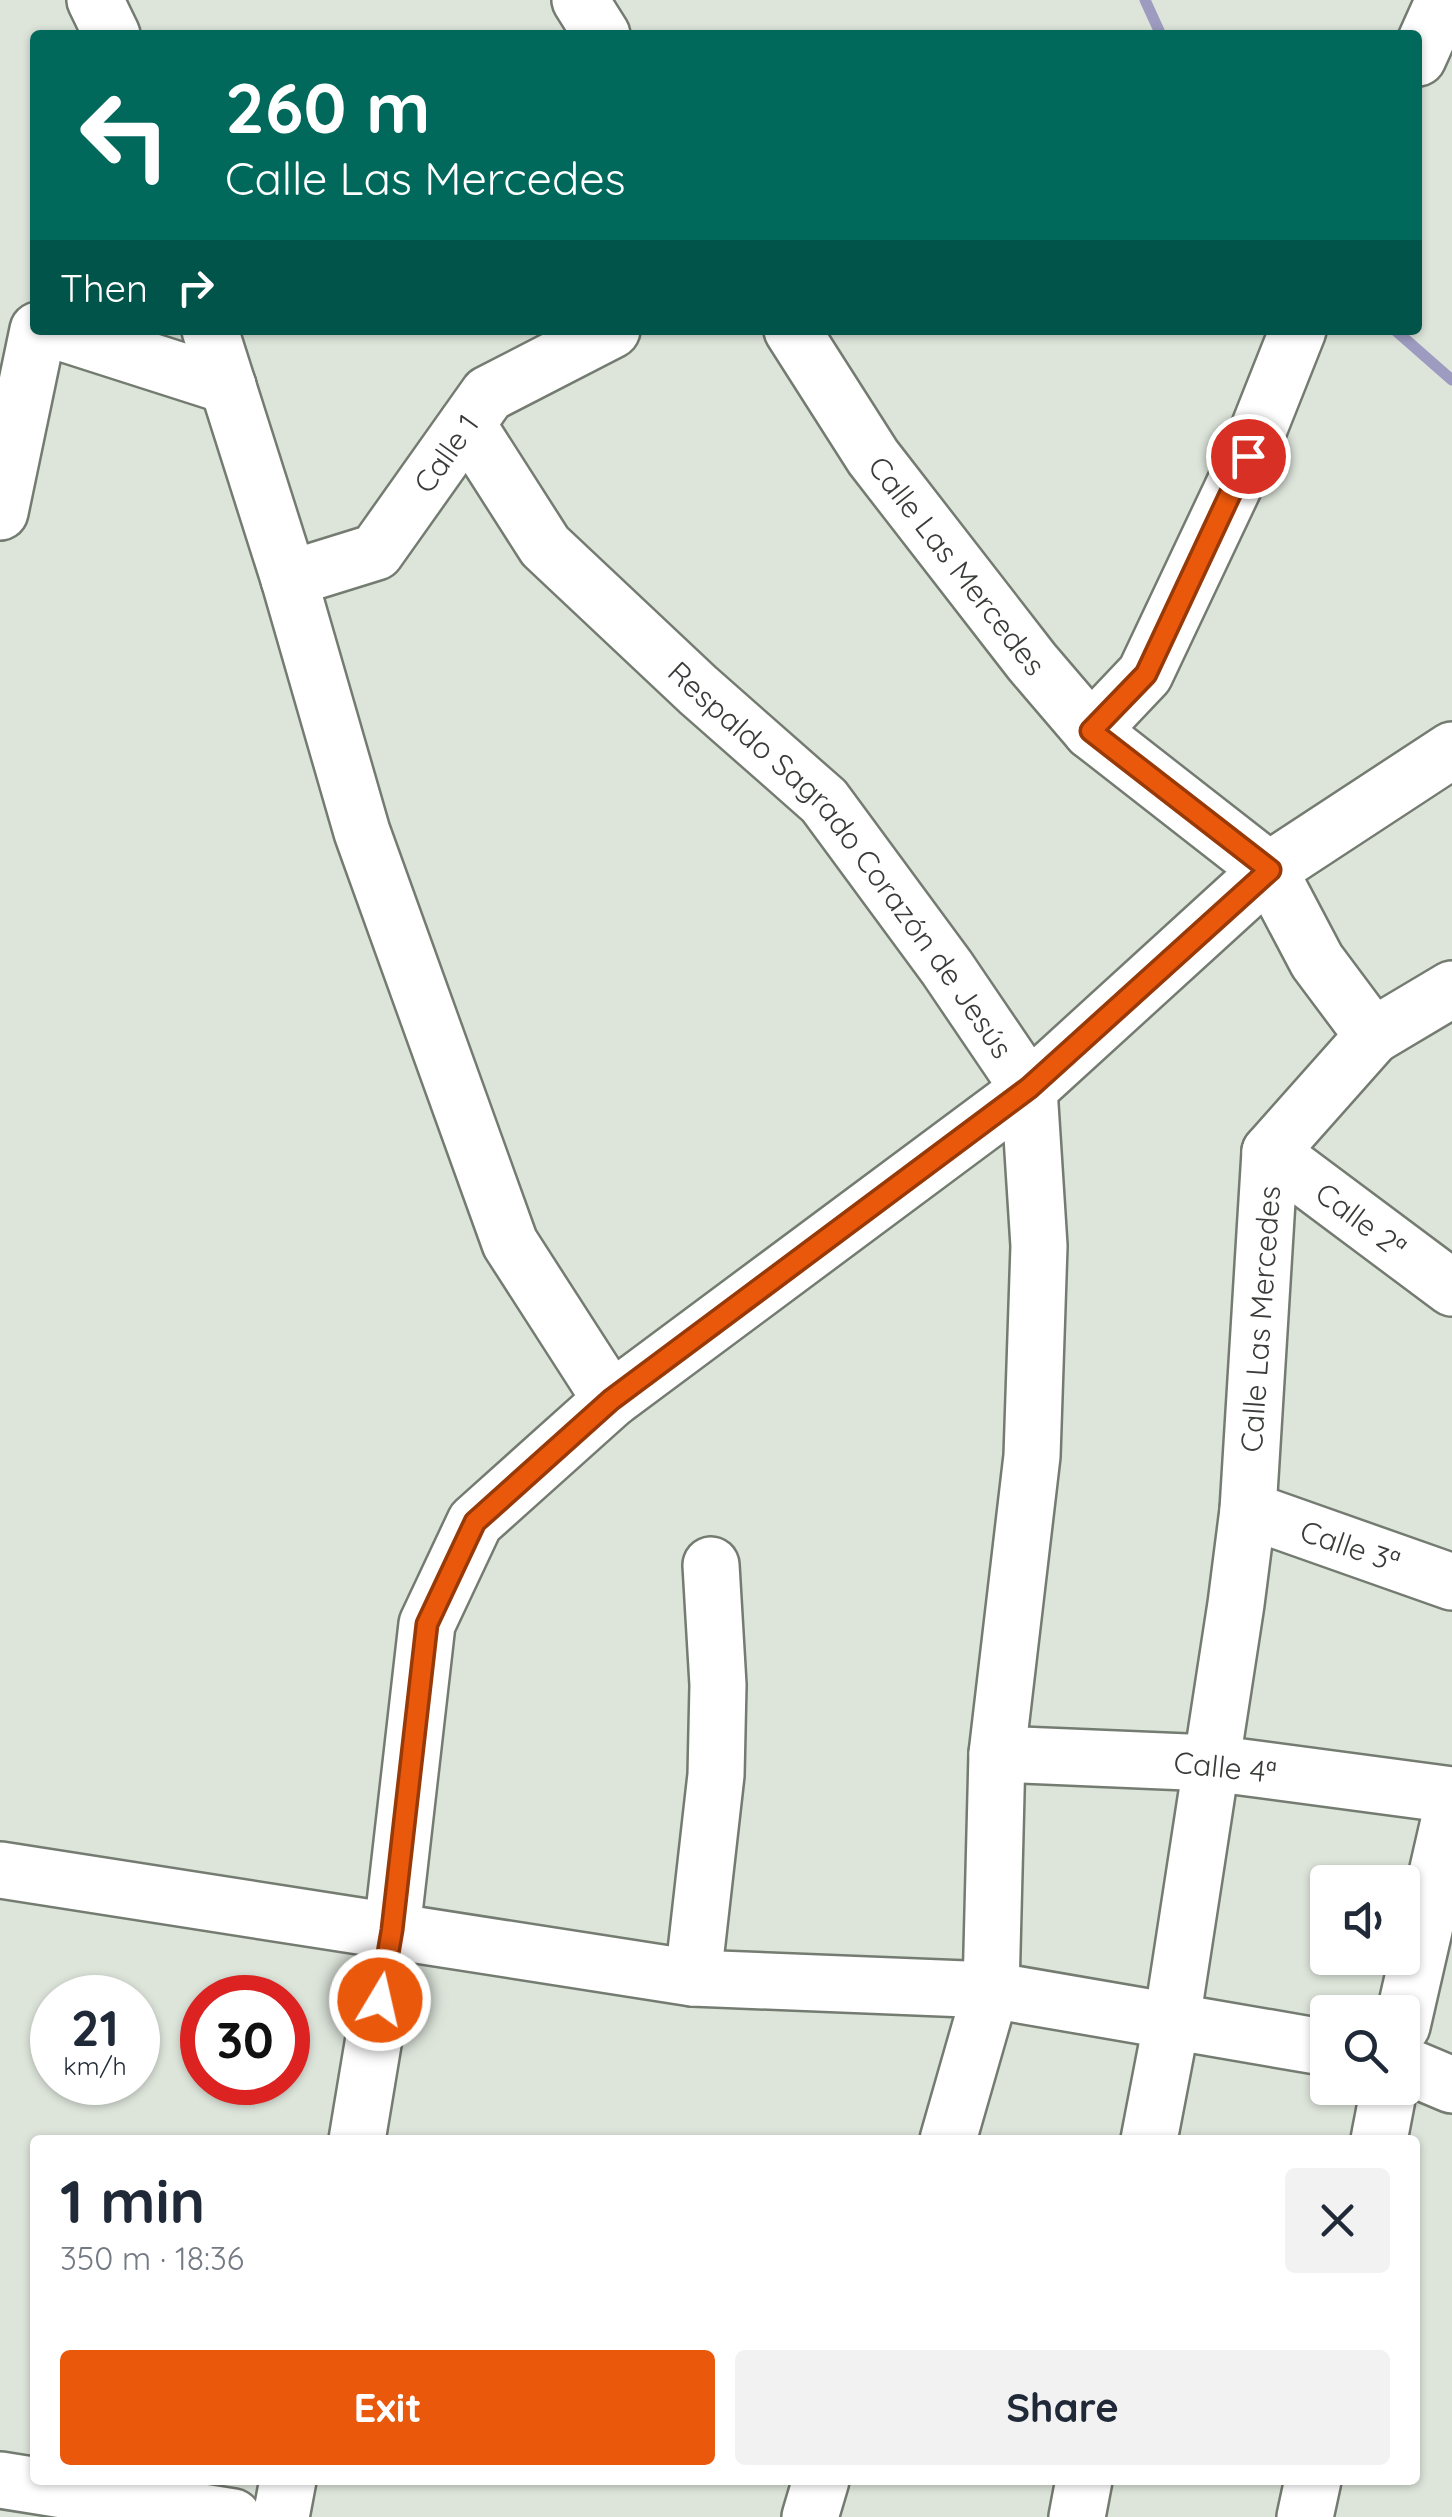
<!DOCTYPE html>
<meta charset="utf-8">
<style>
:root{--surface:#fff;--page:#f2f2f3;--text:#1f2937;--muted:#747a83;--accent:#ea580c}
body{margin:0;font-family:Quicksand,sans-serif;background:var(--page);color:var(--text);height:100vh;display:flex;flex-direction:column;font-size:38px;white-space:nowrap}
*{box-sizing:border-box;margin:0}
p{font-size:32px;color:var(--muted)}
.icon{flex:none;width:55px;height:55px;fill:none;stroke:currentColor;stroke-width:2;stroke-linecap:round;stroke-linejoin:round}
.map{position:relative;flex:1;overflow:hidden}
.side{position:absolute;left:30px;top:2135px;width:1390px;height:350px;display:flex;flex-direction:column;background:var(--surface);border-radius:10px;box-shadow:0 2px 8px #0004}
.side>*{flex:none}
.top-card{position:absolute;left:30px;top:30px;width:1392px;height:305px;border-radius:10px;box-shadow:0 2px 8px #0004;background:#00695c;color:#fff;overflow:hidden}
.buttons{position:absolute;left:1310px;top:1865px;display:grid;gap:20px}
.buttons a{display:grid;place-items:center;width:110px;height:110px;border-radius:10px;background:var(--surface);box-shadow:0 2px 8px #0004;font-size:50px}
.speed{position:absolute;left:30px;top:1975px;display:flex;gap:20px;font-size:50px;font-weight:700;text-align:center}
.speed>*{display:grid;place-content:center;width:130px;height:130px;border-radius:50%;background:var(--surface);box-shadow:0 2px 8px #0004;line-height:1}
.speed small{font-size:25px;font-weight:400}
.speed .limit{border:15px solid #d22;background:#fff;color:#111}
.pin{position:absolute;display:grid;place-items:center;width:85px;height:85px;color:#fff;margin:-42px;border:5px solid #fff;border-radius:50%;box-shadow:0 2px 10px #0007}
.me{position:absolute;width:110px;margin:-55px;rotate:9deg;stroke-linejoin:round;filter:drop-shadow(0 0 8px #0008)}
.turn{display:flex;align-items:center;gap:35px;height:210px;padding:0 30px;font-size:45px}
.turn .icon{width:130px;height:130px;stroke-width:2.5}
.turn b{display:block;font-size:70px;line-height:85px}
.then{display:flex;align-items:center;height:95px;padding:0 30px;background:#0003;gap:20px;font-size:38px}
.round{display:grid;place-items:center;flex:none;width:105px;height:105px;border-radius:10px;background:var(--page)}
.head{display:flex;align-items:center;justify-content:space-between;height:170px;padding:0 30px}
h1{font-size:60px;font-weight:700;line-height:75px}
.button{display:flex;gap:20px;margin-top:auto;padding:20px 30px}
.button a{flex:1;height:115px;border-radius:10px;background:var(--accent);color:#fff;font-size:40px;font-weight:700;line-height:115px;text-align:center}
.button a+a{background:var(--page);color:var(--text)}
.map>svg:first-child{display:block}
.lines{fill:none;stroke-linecap:round;stroke-linejoin:round}
.stream{stroke:#9d9bbf;stroke-width:11}
.minor-casing{stroke:#747b71;stroke-width:60}
.minor{stroke:#fff;stroke-width:55}
.route-casing{stroke:#983908;stroke-width:25}
.route{stroke:#ea580c;stroke-width:18}
.labels{text-anchor:middle;dominant-baseline:central;stroke-width:10;stroke-linejoin:round;paint-order:stroke}
.street-label{font-size:30px;fill:#393c38;stroke:#fff}
</style>
<div class="map">
<svg width="1452" height="2517" viewBox="0 0 1452 2517">
<rect width="100%" height="100%" fill="#dde5db"/>
<g class="lines">
<path class="stream" d="M1145,0l16,35
M1395,330l57,50"/>
<defs>
<g id="minor">
<path d="M95,0l17,35"/>
<path d="M580,0l22,35"/>
<path d="M1418,58l26,-58"/>
<path d="M53,330l175,56"/>
<path d="M210,330l79,249 73,253 148,411 101,157"/>
<path id="s1" d="M792,330l81,127 159,205 59,69 178,139 48,91 56,75 -103,116 -22,358 -12,94 -64,416 -23,120"/>
<path id="s2" d="M467,424l78,122 153,144 126,111 123,167 82,121 10,157 -7,210 -35,298 -6,236 -43,150"/>
<path d="M0,512l38,-182"/>
<path id="s3" d="M289,579l87,-27 112,-158 124,-64"/>
<path d="M1091,731l54,-57 103,-218 50,-126"/>
<path d="M1373,1036l79,-47"/>
<path d="M1270,1152l182,136"/>
<path d="M1248,1510l204,72"/>
<path d="M997,1754l214,9 241,32"/>
<path d="M0,1870l693,108 298,12 337,58"/>
<path d="M693,1978l23,-203 2,-90 -7,-120"/>
<path d="M1402,2026l50,-218"/>
<path d="M1402,2064l50,21"/>
<path d="M357,2140l35,-210 35,-306 48,-102 136,-122 418,-311 240,-219 183,-120"/>
<path d="M1379,2140l10,-52"/>
<path d="M0,2480l233,37"/>
<path d="M281,2517l7,-37"/>
<path d="M810,2517l11,-37"/>
<path d="M1077,2517l7,-37"/>
<path d="M1305,2517l8,-37"/>
</g>
</defs>
<use href="#minor" class="minor-casing"/>
<use href="#minor" class="minor"/>
</g>
<g class="lines">
<defs>
<path id="route" d="M380,2000l12,-70 35,-306 48,-102 136,-122 418,-312 241,-218 -179,-139 55,-57 102,-218"/>
</defs>
<use href="#route" class="route-casing"/>
<use href="#route" class="route"/>
</g>
<g class="labels">
<g class="street-label">
<text stroke="none"><textPath href="#s3" startOffset="212">Calle 1</textPath></text>
<text stroke="none"><textPath href="#s1" startOffset="288">Calle Las Mercedes</textPath></text>
<text stroke="none"><textPath href="#s2" startOffset="578">Respaldo Sagrado Corazón de Jesús</textPath></text>
<text transform="translate(1361 1220) rotate(37)">Calle 2ª</text>
<text transform="translate(1260 1319) rotate(-86)">Calle Las Mercedes</text>
<text transform="translate(1350 1546) rotate(19)">Calle 3ª</text>
<text transform="translate(1225 1767) rotate(6)">Calle 4ª</text>
</g>
</g>
</svg>
<div class="buttons">
<a><svg class="icon" aria-label="sound" viewBox="0 0 24 24"><path d="M4 9h4l5-4v14l-5-4H4zM17 9q2 3 0 6"/></svg></a>
<a><svg class="icon" aria-label="search" viewBox="0 0 24 24"><circle cx="10" cy="10" r="6"/><path d="M15 15l6 6"/></svg></a>
</div>
<div class="speed"><div>21<small>km/h</small></div><div class="limit">30</div></div>
<div class="pin" style="left:1248px;top:456px;background:#d93025"><svg class="icon" aria-label="arrive" viewBox="0 0 24 24"><path d="M6 21V4h12l-3 4 3 4H6"/></svg></div>
<svg class="me" style="left:380px;top:2000px" viewBox="-20 -20 40 40"><circle r="17" fill="#ea580c" stroke="#fff" stroke-width="3"/><path d="M0-11L8 9 0 5-8 9z" fill="#fff"/></svg>
<div class="top-card">
<div class="turn"><svg class="icon" aria-label="left" viewBox="0 0 24 24"><path d="M17 20v-9H6M10 6l-5 5 5 5"/></svg><div><b>260 m</b>Calle Las Mercedes</div></div>
<div class="then">Then<svg class="icon" aria-label="right" viewBox="0 0 24 24"><path d="M7 20v-9h11M14 6l5 5-5 5"/></svg></div>
</div>
<section class="side">
<div class="head"><div><h1>1 min</h1><p>350 m · 18:36</p></div><a class="round"><svg class="icon" aria-label="close" viewBox="0 0 24 24"><path d="M6 6l12 12M18 6L6 18"/></svg></a></div>
<div class="button"><a>Exit</a><a>Share</a></div>
</section>
</div>
